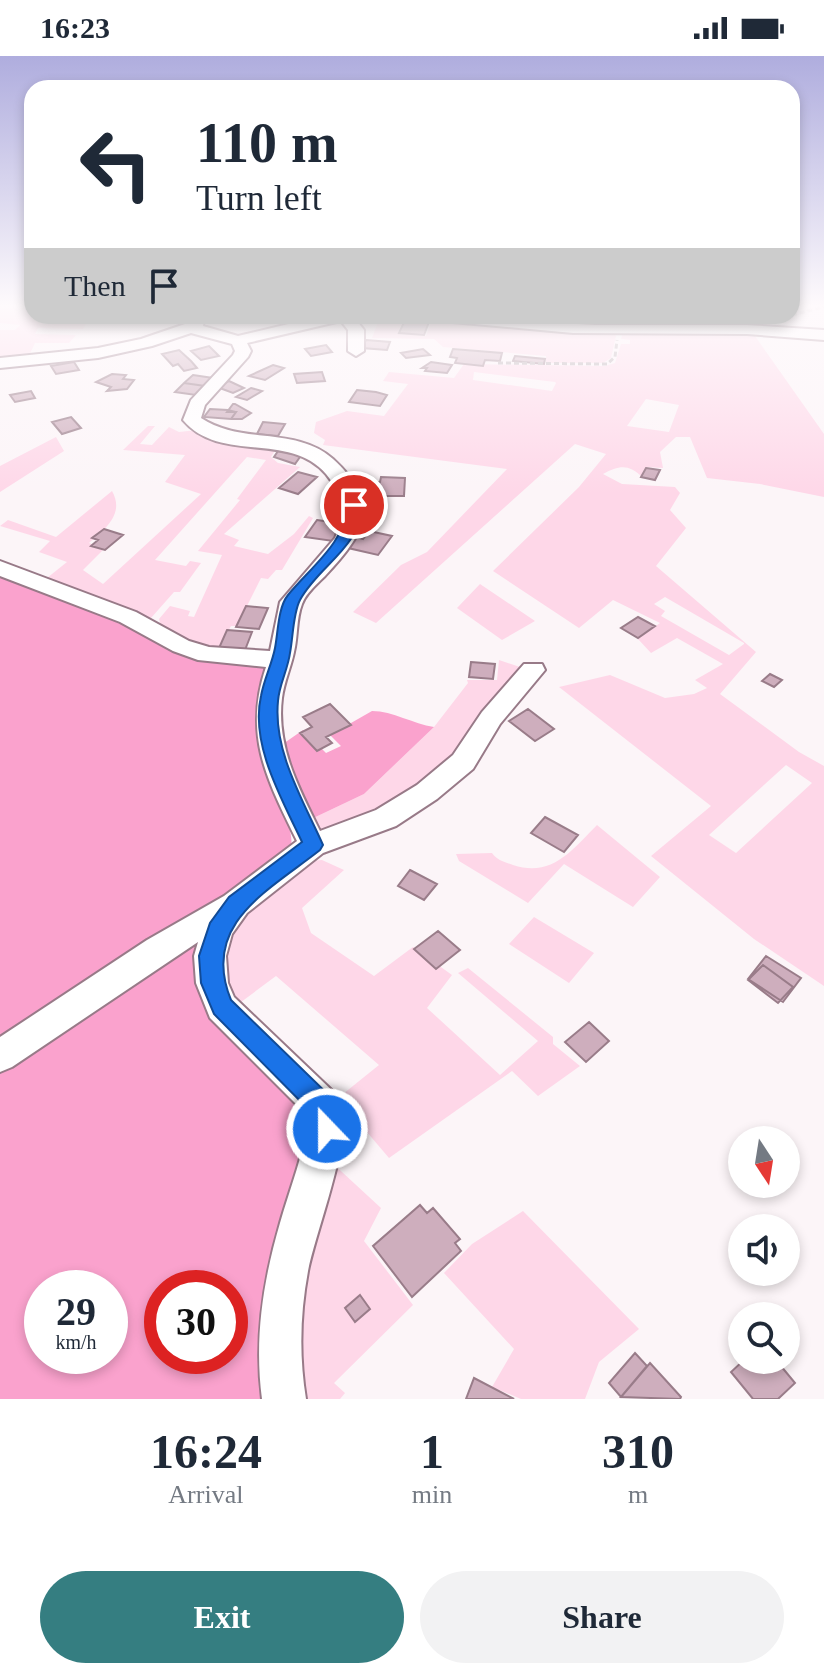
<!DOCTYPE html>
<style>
:root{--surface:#fff;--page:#f2f2f3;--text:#1f2937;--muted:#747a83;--accent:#357e81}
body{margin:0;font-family:Georgia,serif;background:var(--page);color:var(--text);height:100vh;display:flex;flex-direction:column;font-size:30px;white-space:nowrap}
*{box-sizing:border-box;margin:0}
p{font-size:26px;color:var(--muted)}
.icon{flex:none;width:44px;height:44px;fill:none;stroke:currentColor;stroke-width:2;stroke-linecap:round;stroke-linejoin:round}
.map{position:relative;height:1343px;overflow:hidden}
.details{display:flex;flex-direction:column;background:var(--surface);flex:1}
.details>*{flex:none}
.hud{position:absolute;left:24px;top:24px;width:776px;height:244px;border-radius:24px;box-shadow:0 4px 12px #0003;background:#fff;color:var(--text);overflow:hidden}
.needle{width:52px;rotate:168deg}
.buttons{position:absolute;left:728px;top:1070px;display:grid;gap:16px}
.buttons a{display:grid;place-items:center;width:72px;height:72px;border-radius:50%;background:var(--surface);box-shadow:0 4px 12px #0003;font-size:40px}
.speed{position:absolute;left:24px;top:1214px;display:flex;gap:16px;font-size:40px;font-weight:700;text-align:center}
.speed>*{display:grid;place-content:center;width:104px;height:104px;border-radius:50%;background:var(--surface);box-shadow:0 4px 12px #0003;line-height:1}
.speed small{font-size:20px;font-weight:400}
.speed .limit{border:12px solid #d22;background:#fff;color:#111}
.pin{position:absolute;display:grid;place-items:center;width:68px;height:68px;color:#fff;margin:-34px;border:4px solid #fff;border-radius:50%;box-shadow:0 2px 8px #0007}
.me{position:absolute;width:88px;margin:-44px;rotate:338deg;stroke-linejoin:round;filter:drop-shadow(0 0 6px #0008)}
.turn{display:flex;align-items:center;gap:28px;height:168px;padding:0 40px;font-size:36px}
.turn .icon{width:104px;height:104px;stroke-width:2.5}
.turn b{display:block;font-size:56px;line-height:68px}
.then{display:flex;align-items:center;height:76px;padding:0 40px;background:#0003;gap:16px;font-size:30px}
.eta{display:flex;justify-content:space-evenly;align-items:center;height:136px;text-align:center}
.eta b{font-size:48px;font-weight:700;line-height:56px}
.primary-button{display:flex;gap:16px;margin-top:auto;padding:16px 40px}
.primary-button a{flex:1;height:92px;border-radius:48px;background:var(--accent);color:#fff;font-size:32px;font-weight:700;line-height:92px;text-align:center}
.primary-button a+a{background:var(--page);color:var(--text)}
.status{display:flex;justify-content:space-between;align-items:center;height:56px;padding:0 40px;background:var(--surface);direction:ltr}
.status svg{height:22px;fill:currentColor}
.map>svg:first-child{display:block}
.green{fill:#fed7e8;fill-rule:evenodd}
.forest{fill:#faa2cd;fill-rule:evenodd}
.building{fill:#ceaebd;stroke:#997c89;stroke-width:2}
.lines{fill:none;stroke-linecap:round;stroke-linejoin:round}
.minor-casing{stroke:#987a88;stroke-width:4}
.path{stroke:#b2a9ad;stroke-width:3;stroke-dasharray:5 3;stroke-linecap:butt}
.minor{fill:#fff;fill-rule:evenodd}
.route{fill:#1a73e8;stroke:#114b97;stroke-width:2}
</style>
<div class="status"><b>16:23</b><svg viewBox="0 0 49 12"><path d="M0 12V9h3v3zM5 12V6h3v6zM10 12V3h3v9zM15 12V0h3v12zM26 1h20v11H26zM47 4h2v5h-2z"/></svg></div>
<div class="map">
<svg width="824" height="1343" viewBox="0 0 824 1343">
<rect width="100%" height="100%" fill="#fcf5f8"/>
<path class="green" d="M0,250l32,1v9h109l1,3 -9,3h-46l-4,7 -45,-1 -3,6 41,1 -7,8h-34l-8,17 -27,2v-32h15l5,-5 -20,-2z
M476,260h27l1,3 49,-2 -17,-1h196l-35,7 4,2 83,-9c-91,25 -208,9 -303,5z
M433,261l179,15 4,4 -5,22 -8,5h-57v-7l-103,-9 -9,-8 -62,-1 6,-16 25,-2 -5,14 28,2z
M750,273l74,105v63l-64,-13 -53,-6 -17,-41h-14l-16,15 3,16 -17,-1 -3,11c-14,-14 -23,-13 -40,-4l19,10 53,3 5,6 -10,17 16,18 -30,38 100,86 -36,42 79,58 25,14v220l-70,-47 -103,-83 60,-50 -152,-119 51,-12 55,23 29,-4 13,-6 -12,-8 28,-16 -46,-26 -26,15 -13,-14 22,-16 -47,-23 -34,28 -86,-57 86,-84 27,-33 -31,-10 -199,179 -23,-11 48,-47 26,-13 80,-83 -184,-24 2,-5 -11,-7 2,-11 31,-11 37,5 24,-32 -25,-3 6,-9 65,6 10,-14 141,2 10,-3 6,-19h9v-4l-9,-1 2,-8zM474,316l81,10 1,1 -4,8 -79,-11zM646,343l33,6 -10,27 -42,-6zM665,541l79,46v1l-15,11 -68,-39 4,-5 -11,-7zM786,709l26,18 -76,70 -27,-18z
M148,370h7l-15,18 12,1 17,-18 10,5 18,-2 79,19 -5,8 7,6 22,4 -76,67 15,6 -5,6 34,8 26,-20 15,-18 4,2 -31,52h-6l-8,9 -7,-1 -24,48h-6l-13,22 -40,-11 -17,-11 -2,-7 11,-13 20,5 -2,5 6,1 28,-62 -24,-4 42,-51 -3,-1 29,-39 -19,-3 -92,103 31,6 4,-5 11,2 -21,29h-6l-23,26 -109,-36 25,-20 -28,-10 11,-11 -50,-15 8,-6 48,17 56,-46c13,23 -7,38 -23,52l15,6 -21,21 20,14 98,-90 -36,-12 20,-27 -62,-5z
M56,381l8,14 -64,41v-26z
M480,528l55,37 -33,19 -45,-32z
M499,604l21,7 4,5 -74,91 -45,38 -78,29 -19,-4 -3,-4 59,-28 70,-67 34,-44 -1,-3h30z
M597,769l63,52 -27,30 -69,-43 -36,39 -69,-42 -3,-7 36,-1c5,7 12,9 21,12 39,13 59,-15 84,-40z
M322,804l22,10 -42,38 9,25 63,43 39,-29 39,28 -25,33 73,67 38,-34 -80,-68 10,-5 85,69v7l27,22 -42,30 -26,-25 -123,87 -51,-60 41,-33 -103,-89 -43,32 -16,-21 10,-67 81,-59z
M534,861l60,36 -25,30 -60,-39z
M329,1104l52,48 -17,33 49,64 -79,78 11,10 -5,6h-48l-5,-78z
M523,1155l116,118 -40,33 -14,37h-64l-29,-12 22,-38 -70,-76 28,-29z"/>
<path class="forest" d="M0,515l165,68 102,23c3,40 1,92 9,130 5,25 23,40 12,64l-86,101 111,162 -42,280h-271zM42,1232h68v68h-68zM162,1232h68v68h-68z
M372,655c21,0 41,13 62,16l-70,67 -59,28 -25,-76 23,-16 23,23 15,-7 -11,-11z"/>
<path class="building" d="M405,264l24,2 -5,13 -25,-2z
M366,284l24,2 -3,8 -25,-2z
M326,289l6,7 -21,4 -6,-7z
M209,290l10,10 -18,4 -10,-9z
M423,293l7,6 -24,3 -5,-5z
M453,293l49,4 -2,8 -15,-1 -2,6 -28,-3 2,-5 -7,-1z
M179,294l12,11 6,7 -13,3 -6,-7 -5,2 -11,-12z
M515,300l30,3 -1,5 -31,-3z
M74,306l5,8 -23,4 -5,-8z
M431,306l21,3 -5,8 -22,-2 2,-3h-5z
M273,309l11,3 -19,12 -16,-4z
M322,316l3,9 -28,2 -3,-9z
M112,318l14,1 -3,4 11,1 -7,9 -20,2 4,-4 -15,-5z
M193,319l20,3 -8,8 -21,-3z
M229,325l15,7 -11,5 -16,-6z
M184,327l21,3 -9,9 -21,-3z
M251,332l11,3 -15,9 -11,-3z
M357,334l19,2 11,3 -7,11 -31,-4z
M31,335l4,7 -20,4 -5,-7z
M233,348h2l16,9 -9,6h-11l5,-7h-9z
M210,353l18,1 8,2 -5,7 -27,-2z
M71,361l10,11 -19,6 -10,-12z
M263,366l22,2 -7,12 -21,-2z
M278,395l24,3 -7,10 -21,-7z
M646,412l14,2 -5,10 -14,-3z
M298,416l19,5 -19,17 -19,-6z
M381,421l24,1 -1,18h-26l-2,-14h4z
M369,449l14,1 -4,14 -14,-1z
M317,464l27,4 -11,17 -28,-4z
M104,473l19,6 -18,15 -14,-4 7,-6 -6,-2z
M369,475l23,5 -14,19 -30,-7 8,-11 7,2z
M246,550l22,2 -9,21 -23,-2z
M638,561l17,9 -17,12 -17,-10z
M227,574l25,2 -7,18 -26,-2z
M471,606l24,2 -2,15 -24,-2z
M770,618l12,6 -8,7 -12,-6z
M330,648l21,21 -25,12 6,6 -15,8 -17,-18 12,-6 -9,-10z
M528,653l26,20 -19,12 -26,-20z
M545,761l33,18 -14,17 -33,-19z
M410,814l27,14 -13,16 -26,-14z
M438,875l22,19 -24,19 -22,-20z
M766,900l35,22 -18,24 -35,-23z
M763,909l30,22 -15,16 -30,-23z
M589,966l20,19 -23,21 -21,-20z
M420,1149l7,8 6,-5 27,31 -5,4 6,8 -49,46 -39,-51z
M360,1239l10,14 -15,13 -10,-14z
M635,1297l12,13 -26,31 -12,-14z
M744,1304h32l19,23 -17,16h-25l-22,-27z
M650,1307l31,34 -1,2 -59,-2z
M474,1322l40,21h-48z"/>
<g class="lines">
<defs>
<path id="minor" d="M189,260h16l-2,10 35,10 84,-20h31l11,14v21l-8,5 -8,-5v-21l-7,-9 -94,22 4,8 -3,6 -43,48 -4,13c40,27 95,8 132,41 50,46 32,74 -8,117 -8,8 -19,17 -23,28 -6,15 -4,32 -8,48 -3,15 -10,30 -12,46 -6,48 17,91 38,133l56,-21 41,-25 36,-30 29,-43 42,-48h18l3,6 -45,54 -27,45 -36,30 -41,27 -73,27 -76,60 -15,21 -6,22 2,27 6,14 107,102c14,33 -25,131 -33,172 -8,43 -9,85 -2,128h-44c-8,-60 1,-118 18,-176 10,-35 24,-69 29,-106l-99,-99 -14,-35 -2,-27 4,-14 -186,125 -12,5v-35l147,-97 77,-44 73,-55c-30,-61 -54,-106 -31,-174l-68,-7 -25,-9 -53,-29 -120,-46v-15l136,51 53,29 20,6 61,4 10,-49 55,-64 10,-25c-3,-15 -9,-27 -19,-39 -37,-43 -106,-10 -143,-54l8,-20 42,-45 2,-4 -3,-7 -41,-11 -39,13 -54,12 -98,10v-10l98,-10 43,-9 47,-16z
M433,260l162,9h152l77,5v10l-77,-6 -174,-1 -132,-12z"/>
</defs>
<use href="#minor" class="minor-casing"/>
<path class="path" d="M792,259l32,-8
M498,307l109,1 8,-7 2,-17"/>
<use href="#minor" class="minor"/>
</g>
<linearGradient id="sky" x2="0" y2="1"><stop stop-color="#afadde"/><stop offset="0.57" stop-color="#fefafc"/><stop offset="1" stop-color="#fefafc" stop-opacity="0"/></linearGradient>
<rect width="824" height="438" fill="url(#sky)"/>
<path class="route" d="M354,444l7,5c1,42 -42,60 -61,95 -7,13 -7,38 -10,53 -2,16 -11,32 -12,48 -5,50 25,99 45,144l-3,5c-52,41 -120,74 -89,150l106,103c5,12 4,23 -1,34l-9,4 -9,-4 -4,-8 1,-13 -101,-102 -13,-31 -2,-27 11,-33 19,-26 73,-55c-20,-43 -52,-97 -41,-146 3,-17 11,-32 14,-48 3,-15 3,-41 13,-53 22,-27 59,-54 59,-90z"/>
</svg>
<div class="buttons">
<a><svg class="needle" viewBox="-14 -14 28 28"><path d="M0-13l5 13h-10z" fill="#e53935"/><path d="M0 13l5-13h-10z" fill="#747a83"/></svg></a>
<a><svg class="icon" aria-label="sound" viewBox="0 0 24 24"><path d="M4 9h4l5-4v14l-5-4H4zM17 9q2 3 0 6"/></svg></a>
<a><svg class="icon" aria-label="search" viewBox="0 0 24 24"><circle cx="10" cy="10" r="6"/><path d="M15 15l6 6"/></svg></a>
</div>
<div class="speed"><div>29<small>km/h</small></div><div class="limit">30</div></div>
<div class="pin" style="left:354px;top:449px;background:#d93025"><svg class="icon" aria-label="arrive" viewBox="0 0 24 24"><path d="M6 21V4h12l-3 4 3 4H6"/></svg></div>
<svg class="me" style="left:327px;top:1073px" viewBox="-20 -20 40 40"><circle r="17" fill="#1a73e8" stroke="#fff" stroke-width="3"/><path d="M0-11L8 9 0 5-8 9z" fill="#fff"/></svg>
<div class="hud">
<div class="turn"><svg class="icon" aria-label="left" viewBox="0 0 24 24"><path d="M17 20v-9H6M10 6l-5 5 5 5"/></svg><div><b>110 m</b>Turn left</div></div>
<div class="then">Then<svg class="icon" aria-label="arrive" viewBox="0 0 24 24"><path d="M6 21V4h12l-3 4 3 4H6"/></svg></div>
</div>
</div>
<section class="details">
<div class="eta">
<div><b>16:24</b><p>Arrival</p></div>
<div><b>1</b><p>min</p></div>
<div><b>310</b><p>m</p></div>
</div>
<div class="primary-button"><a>Exit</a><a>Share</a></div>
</section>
